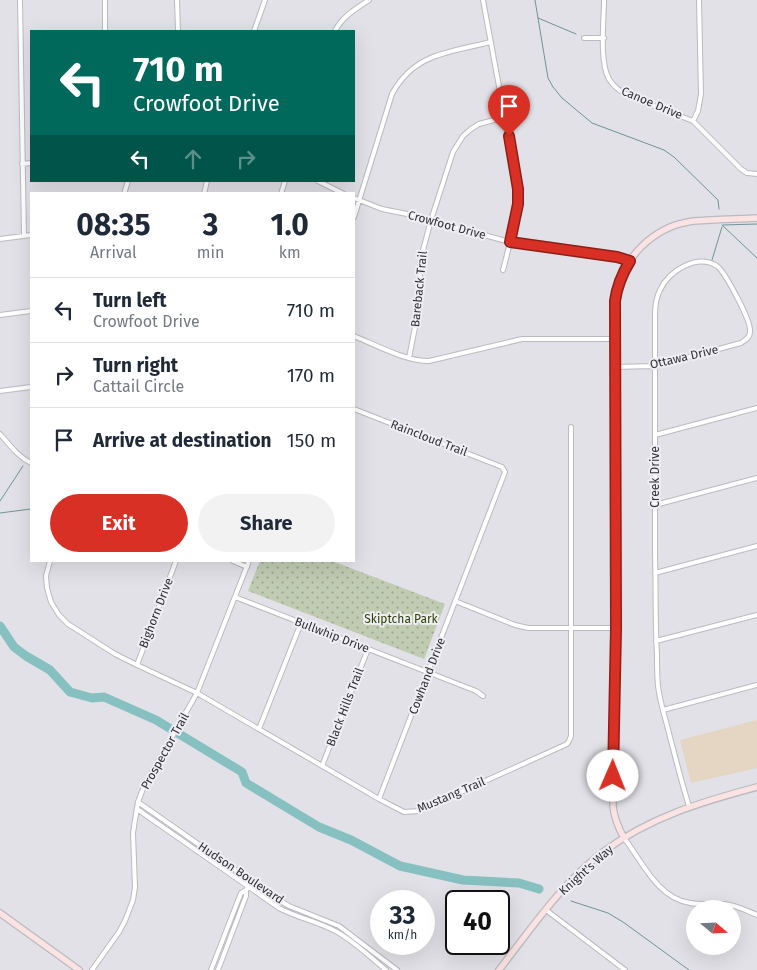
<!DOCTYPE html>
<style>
:root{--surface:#fff;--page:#f2f2f3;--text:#1f2937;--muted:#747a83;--line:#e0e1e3;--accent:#d93025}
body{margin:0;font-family:"Fira Sans",sans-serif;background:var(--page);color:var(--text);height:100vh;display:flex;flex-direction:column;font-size:19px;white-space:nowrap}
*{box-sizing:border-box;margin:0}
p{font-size:16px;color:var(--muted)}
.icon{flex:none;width:28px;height:28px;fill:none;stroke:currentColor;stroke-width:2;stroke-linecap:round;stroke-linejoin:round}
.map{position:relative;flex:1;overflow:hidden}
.panel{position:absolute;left:30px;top:192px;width:325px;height:370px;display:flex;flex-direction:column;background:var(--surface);border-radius:0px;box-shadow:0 5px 20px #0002}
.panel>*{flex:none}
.top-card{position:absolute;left:30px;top:30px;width:325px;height:152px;border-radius:0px;box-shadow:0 5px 20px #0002;background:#00695c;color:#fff;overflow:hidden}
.needle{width:32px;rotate:109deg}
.buttons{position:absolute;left:686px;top:900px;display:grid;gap:10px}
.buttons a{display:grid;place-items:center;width:55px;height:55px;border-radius:50%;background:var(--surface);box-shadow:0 5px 20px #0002;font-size:25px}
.speed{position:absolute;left:370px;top:890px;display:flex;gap:10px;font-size:25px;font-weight:700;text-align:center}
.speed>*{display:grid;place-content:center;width:65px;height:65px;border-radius:50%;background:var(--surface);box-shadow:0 5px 20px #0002;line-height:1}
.speed small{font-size:12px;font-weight:400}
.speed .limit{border:2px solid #111;border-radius:8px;background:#fff;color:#111}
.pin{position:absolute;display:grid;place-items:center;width:42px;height:42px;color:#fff;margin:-51px -21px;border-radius:50% 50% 50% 0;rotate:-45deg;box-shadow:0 0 5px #0007}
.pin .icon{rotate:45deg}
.me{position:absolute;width:55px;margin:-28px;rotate:1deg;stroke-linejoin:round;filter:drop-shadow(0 0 4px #0008)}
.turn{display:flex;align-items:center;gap:18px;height:105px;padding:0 20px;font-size:22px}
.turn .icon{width:65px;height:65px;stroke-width:2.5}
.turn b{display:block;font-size:35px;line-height:42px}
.lanes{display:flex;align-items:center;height:48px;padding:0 20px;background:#0003;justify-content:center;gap:25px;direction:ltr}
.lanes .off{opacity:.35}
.eta{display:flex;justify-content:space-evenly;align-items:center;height:85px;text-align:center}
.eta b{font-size:30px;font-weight:700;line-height:35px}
.cta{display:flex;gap:10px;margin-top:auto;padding:10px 20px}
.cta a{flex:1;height:58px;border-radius:30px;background:var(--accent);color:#fff;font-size:20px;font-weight:700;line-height:58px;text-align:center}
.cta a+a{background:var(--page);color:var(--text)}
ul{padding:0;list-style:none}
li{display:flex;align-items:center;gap:15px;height:65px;padding:0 20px;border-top:1px solid var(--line)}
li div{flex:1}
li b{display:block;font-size:19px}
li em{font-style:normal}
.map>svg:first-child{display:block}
.commercial{fill:#e5d5c3}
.park{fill:url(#park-dots)}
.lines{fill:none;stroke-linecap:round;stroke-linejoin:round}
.stream{stroke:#6e9597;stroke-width:1}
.river{stroke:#87c0c1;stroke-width:9}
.street-casing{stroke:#babac0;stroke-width:6}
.secondary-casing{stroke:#babac0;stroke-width:8}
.street{stroke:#fff;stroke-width:4}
.secondary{stroke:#fbe2e3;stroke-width:5.5}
.route-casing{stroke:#8d1f18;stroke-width:12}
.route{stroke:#d93025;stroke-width:9}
.labels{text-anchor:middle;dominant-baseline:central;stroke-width:4;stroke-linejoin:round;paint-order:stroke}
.street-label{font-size:12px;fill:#323134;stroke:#efeef5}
.park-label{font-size:12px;fill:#2c4100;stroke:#efeef5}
</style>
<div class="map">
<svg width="757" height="970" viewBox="0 0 757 970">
<defs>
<pattern id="park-dots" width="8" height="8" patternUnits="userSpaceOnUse" patternTransform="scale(1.25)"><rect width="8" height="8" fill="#c0ccb2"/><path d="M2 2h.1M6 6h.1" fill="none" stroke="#9da692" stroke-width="1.8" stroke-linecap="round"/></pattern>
</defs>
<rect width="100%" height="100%" fill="#e1e1e7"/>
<path class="commercial" d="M757,720v48l-66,15 -11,-43z"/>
<path class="park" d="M260,561h72l113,43 -21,55 -176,-68z"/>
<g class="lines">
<path class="stream" d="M535,0l13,78 5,9 9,11 30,25 72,27 10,7 44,43 1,9
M538,18l38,16
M722,225l35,33
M723,225l34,-1
M712,260l10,-33
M0,501l23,-35
M0,513l31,-4
M571,901l37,12 15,9 66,48"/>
<path class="river" d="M0,626l14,21 12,9 24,14 20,22 22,6 12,-1 52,23 86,52 4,11 73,44 32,13 49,26 63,14 56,3 20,6"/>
<defs>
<path id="street" d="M20,0l4,236
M105,0v31
M177,0l1,31
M483,0l35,189c-1,27 -8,55 -15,81
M604,0c0,20 -5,62 5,79 5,9 13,13 22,18l62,24 48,48 6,4 10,1
M254,31l11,-31
M335,31c7,-14 20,-22 34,-31
M584,38h20
M693,121l5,-10 3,-17 -2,-94
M22,164l9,-1
M318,181l26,13
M124,194l4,-13
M204,194l3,-13
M281,194l4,-13
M354,198l28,11 25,5 103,28 107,15 13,4
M354,217l38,-123c22,-41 58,-42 99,-52
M0,239l31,-4
M0,315l31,-4
M354,336c22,9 51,25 75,25l93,-22h92
M409,358l10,-51 1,-41 2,-12 9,-34 22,-68 10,-16 8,-7 8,-5 26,-7
M614,367l41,-1 86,-23c4,-3 9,-5 9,-11 2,-10 -25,-60 -33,-66 -20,-13 -48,5 -57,24 -4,8 -5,17 -5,25 0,80 0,159 0,238 1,34 0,68 2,102 0,10 0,21 1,31 2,17 8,34 12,51 6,23 12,47 19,69
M0,391l31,-4
M354,409l148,58 3,5 -126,327
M0,434c9,10 18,23 31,29
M655,435l102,-27
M655,505l102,-27
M50,561l-4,15 1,12 4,14 8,13 9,9 47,30 22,11 60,28 182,106 25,13 15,-1 148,-67 2,-3 2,-5v-309
M233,561l14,6
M655,573l102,-27
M235,597l241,94 7,5
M455,601l60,24 13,3h88
M656,641l101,-26
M137,665l39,-104
M663,710l94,-25
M259,729l42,-106
M322,766l46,-117
M138,802l139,97 12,7 50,20 58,44
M137,809l142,99c19,10 40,14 58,24 18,10 33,25 49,38
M624,838c18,23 33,60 66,65 11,2 23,0 34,1 12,1 23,7 33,11
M546,910l79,60
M92,970l27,-38 6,-11 8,-21 2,-13 -2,-54 2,-13 3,-18 6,-16 53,-93 52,-132
M211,970l30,-77 5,-3 6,-8
M218,970l28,-74v-6"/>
<path id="secondary" d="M624,838c-6,-11 -10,-20 -11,-32l3,-178 -2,-289c0,-15 -1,-32 2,-46 7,-35 37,-65 72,-71 8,-2 16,-1 23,-2 15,-1 31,-1 46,-2
M0,913l79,57
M499,970c31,-40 63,-87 104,-118 47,-35 98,-50 154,-65"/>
</defs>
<use href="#street" class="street-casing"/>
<use href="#secondary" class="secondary-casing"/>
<use href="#street" class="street"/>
<use href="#secondary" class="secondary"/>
</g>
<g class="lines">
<defs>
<path id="route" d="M509,136l9,53v15l-8,38 107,15 13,4c-8,13 -13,25 -15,40l1,327 -3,148"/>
</defs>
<use href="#route" class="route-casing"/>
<use href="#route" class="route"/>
</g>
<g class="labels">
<g class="street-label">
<text transform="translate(652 103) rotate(23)">Canoe Drive</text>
<text transform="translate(447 225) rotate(15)">Crowfoot Drive</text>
<text transform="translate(419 289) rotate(-84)">Bareback Trail</text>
<text transform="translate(684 357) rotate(-13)">Ottawa Drive</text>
<text transform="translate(429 438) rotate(21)">Raincloud Trail</text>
<text transform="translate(655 477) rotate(-90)">Creek Drive</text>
<text transform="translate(156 613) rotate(-69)">Bighorn Drive</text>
<text transform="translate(332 635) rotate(21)">Bullwhip Drive</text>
<text transform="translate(427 676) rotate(-69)">Cowhand Drive</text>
<text transform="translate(345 707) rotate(-69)">Black Hills Trail</text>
<text transform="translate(165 751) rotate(-61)">Prospector Trail</text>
<text transform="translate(451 795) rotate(-23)">Mustang Trail</text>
<text transform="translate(586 870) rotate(-42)">Knight's Way</text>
<text transform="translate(241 873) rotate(34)">Hudson Boulevard</text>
</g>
<g class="park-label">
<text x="401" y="619">Skiptcha Park</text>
</g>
</g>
</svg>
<div class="buttons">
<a><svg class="needle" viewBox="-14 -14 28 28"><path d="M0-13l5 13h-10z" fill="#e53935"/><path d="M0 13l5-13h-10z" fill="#747a83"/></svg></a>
</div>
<div class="speed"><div>33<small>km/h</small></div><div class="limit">40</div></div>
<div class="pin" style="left:509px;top:136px;background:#d93025"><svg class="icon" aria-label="arrive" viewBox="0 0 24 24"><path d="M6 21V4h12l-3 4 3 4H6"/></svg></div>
<svg class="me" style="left:613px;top:776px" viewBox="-20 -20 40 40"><circle r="19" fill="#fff"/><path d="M0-13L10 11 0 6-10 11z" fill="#d93025"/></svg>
<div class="top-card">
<div class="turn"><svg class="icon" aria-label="left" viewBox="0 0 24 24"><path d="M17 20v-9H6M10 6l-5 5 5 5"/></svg><div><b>710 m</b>Crowfoot Drive</div></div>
<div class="lanes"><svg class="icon" aria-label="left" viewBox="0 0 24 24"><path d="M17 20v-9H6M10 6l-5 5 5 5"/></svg><svg class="icon off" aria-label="ahead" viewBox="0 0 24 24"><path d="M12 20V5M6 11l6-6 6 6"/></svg><svg class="icon off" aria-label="right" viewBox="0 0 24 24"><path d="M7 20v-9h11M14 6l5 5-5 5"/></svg></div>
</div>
<section class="panel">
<div class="eta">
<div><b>08:35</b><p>Arrival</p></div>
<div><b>3</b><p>min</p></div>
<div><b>1.0</b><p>km</p></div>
</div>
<ul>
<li><svg class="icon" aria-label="left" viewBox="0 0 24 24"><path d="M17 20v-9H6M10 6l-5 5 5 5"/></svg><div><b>Turn left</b><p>Crowfoot Drive</p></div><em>710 m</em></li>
<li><svg class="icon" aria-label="right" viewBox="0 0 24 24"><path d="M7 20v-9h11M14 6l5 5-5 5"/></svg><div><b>Turn right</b><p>Cattail Circle</p></div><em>170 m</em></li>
<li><svg class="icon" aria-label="arrive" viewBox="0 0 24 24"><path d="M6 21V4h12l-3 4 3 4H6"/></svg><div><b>Arrive at destination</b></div><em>150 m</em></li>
</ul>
<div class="cta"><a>Exit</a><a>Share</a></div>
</section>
</div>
